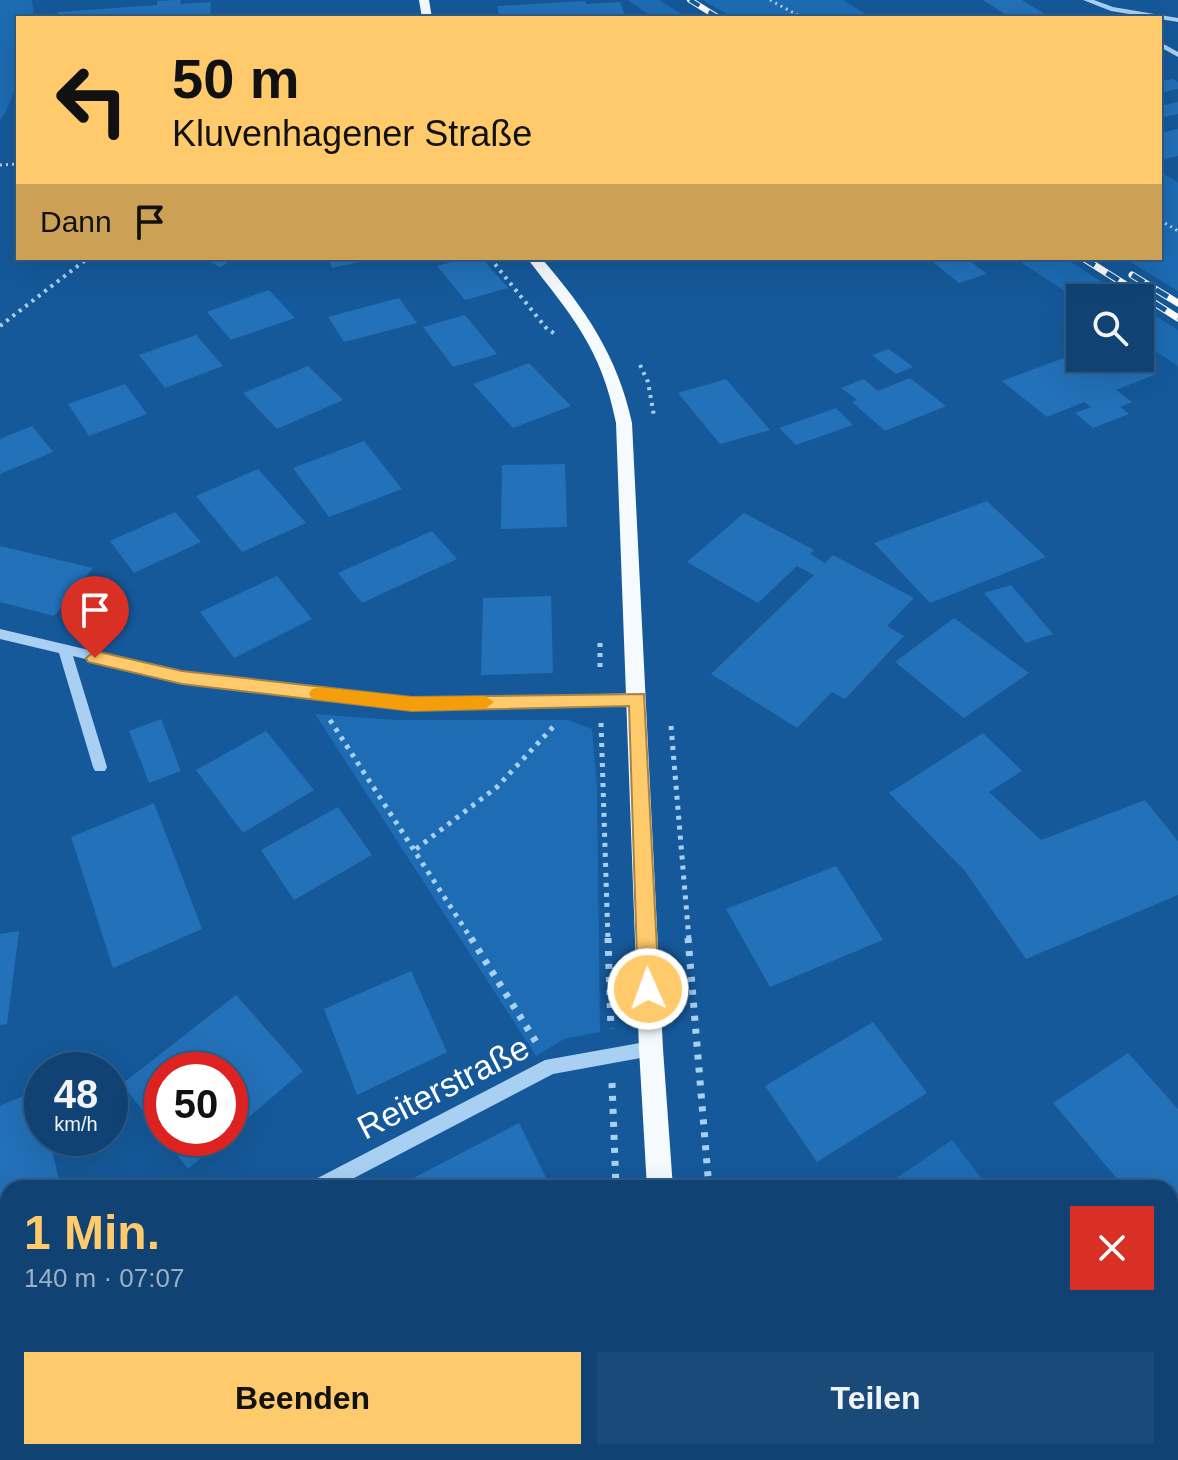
<!DOCTYPE html>
<html lang="de">
<meta charset="utf-8">
<style>
:root{--surface:#104374;--page:#194a79;--text:#f1f3f6;--muted:#9cb0c5;--line:#305c86;--accent:#ffca6b}
body{margin:0;font-family:Helvetica,sans-serif;background:var(--page);color:var(--text);height:100vh;display:flex;flex-direction:column;font-size:30px;white-space:nowrap}
*{box-sizing:border-box;margin:0}
p{font-size:26px;color:var(--muted)}
.icon{flex:none;width:44px;height:44px;fill:none;stroke:currentColor;stroke-width:2;stroke-linecap:round;stroke-linejoin:round}
.map{position:relative;flex:1;overflow:hidden}
.details{position:absolute;left:0px;top:1180px;width:1178px;height:280px;display:flex;flex-direction:column;background:var(--surface);border-radius:24px 24px 0 0;box-shadow:0 8px 32px #0002,0 0 0 2px var(--line)}
.details>*{flex:none}
.guide{position:absolute;left:16px;top:16px;width:1146px;height:244px;border-radius:0px;box-shadow:0 8px 32px #0002,0 0 0 2px var(--line);background:#ffca6b;color:#111;overflow:hidden}
.fabs{position:absolute;left:1066px;top:284px;display:grid;gap:16px}
.fabs a{display:grid;place-items:center;width:88px;height:88px;border-radius:0px;background:var(--surface);box-shadow:0 8px 32px #0002,0 0 0 2px var(--line);font-size:40px}
.speed{position:absolute;left:24px;top:1052px;display:flex;gap:16px;font-size:40px;font-weight:700;text-align:center}
.speed>*{display:grid;place-content:center;width:104px;height:104px;border-radius:50%;background:var(--surface);box-shadow:0 8px 32px #0002,0 0 0 2px var(--line);line-height:1}
.speed small{font-size:20px;font-weight:400}
.speed .limit{border:12px solid #d22;background:#fff;color:#111}
.pin{position:absolute;display:grid;place-items:center;width:68px;height:68px;color:#fff;margin:-82px -34px;border-radius:50% 50% 50% 0;rotate:-45deg;box-shadow:0 0 8px #0007}
.pin .icon{rotate:45deg}
.me{position:absolute;width:88px;margin:-44px;rotate:358deg;stroke-linejoin:round;filter:drop-shadow(0 0 6px #0008)}
.turn{display:flex;align-items:center;gap:28px;height:168px;padding:0 24px;font-size:36px}
.turn .icon{width:104px;height:104px;stroke-width:2.5}
.turn b{display:block;font-size:56px;line-height:68px}
.then{display:flex;align-items:center;height:76px;padding:0 24px;background:#0003;gap:16px;font-size:30px}
.round{display:grid;place-items:center;flex:none;width:84px;height:84px;border-radius:0px;background:var(--page)}
.head{display:flex;align-items:center;justify-content:space-between;height:136px;padding:0 24px}
h1{font-size:48px;font-weight:700;line-height:60px;color:var(--accent)}
.button{display:flex;gap:16px;margin-top:auto;padding:16px 24px}
.button a{flex:1;height:92px;border-radius:0px;background:var(--accent);color:#111;font-size:32px;font-weight:700;line-height:92px;text-align:center}
.button a+a{background:var(--page);color:var(--text)}
.map>svg:first-child{display:block}
.green{fill:#1d6cb4}
.building{fill:#2371b9}
.lines{fill:none;stroke-linecap:round;stroke-linejoin:round}
.path-far3{stroke:#a9d0f3;stroke-width:3;stroke-dasharray:2 4;stroke-linecap:butt}
.path-far2{stroke:#a9d0f3;stroke-width:4;stroke-dasharray:3 5;stroke-linecap:butt}
.path-far1{stroke:#a9d0f3;stroke-width:5;stroke-dasharray:4 6;stroke-linecap:butt}
.path{stroke:#a9d0f3;stroke-width:7;stroke-dasharray:5 8;stroke-linecap:butt}
.minor{fill:#a9d0f3;fill-rule:evenodd}
.major{fill:#f5faff;fill-rule:evenodd}
.rail-far1-casing{stroke:#fff;stroke-width:6}
.rail-casing{stroke:#fff;stroke-width:7}
.rail-far1{stroke:#15599a;stroke-width:4;stroke-dasharray:11;stroke-linecap:butt}
.rail{stroke:#15599a;stroke-width:5;stroke-dasharray:14;stroke-linecap:butt}
.route{fill:#ffca6b;stroke:#a68346;stroke-width:2}
.slow{fill:#f59e0b}
.labels{text-anchor:middle;dominant-baseline:central;stroke-width:8;stroke-linejoin:round;paint-order:stroke}
.near-street-label{font-size:34px;fill:#fff;stroke:#15599a}
</style>
<div class="map">
<svg width="1178" height="1460" viewBox="0 0 1178 1460">
<rect width="100%" height="100%" fill="#15599a"/>
<path class="green" d="M0,0h32l2,18h-16c0,37 4,71 -18,103z
M628,0h31l29,18h-34z
M703,0h140l29,18h-139z
M1160,172l18,10v109l-54,-33h36z
M1014,258h51l62,40h-47v3z
M1140,306l38,24v36l-38,-25z
M315,714l80,6h173l24,9 5,58 3,245 -36,7 -28,17z
M952,1140l37,48h-107z
M1170,1422l8,18v20h-432l-1,-8h425z"/>
<path class="building" d="M176,0h5l-1,4 31,-2 -1,16h-154l2,-6 99,-7v-4z
M983,0h39l29,18h-40z
M585,1l1,3 34,-2 6,16h-35l-1,-3 -90,3 -3,-12z
M1173,79l5,3v7l-18,4v-12z
M1178,102v12l-18,4v-12z
M1178,129v27l-18,4v-27z
M203,258h33l-16,9z
M328,258h43v1l-39,9z
M466,258h16l26,30 -43,12 -28,-34z
M928,258h38l21,16 -28,9z
M269,290l26,28 -64,22 -24,-28z
M399,298l18,25 -73,19 -16,-25z
M465,315l32,39 -44,13 -30,-40z
M196,335l27,31 -58,22 -26,-33z
M889,349l24,18 -17,7 -24,-19z
M1080,352v6h51l23,17 -38,15 16,12 -12,5 9,7 -36,14 -18,-15 16,-6 -7,-5 -37,15 -45,-36z
M529,363l42,43 -58,22 -40,-44z
M308,366l35,34 -66,29 -34,-36z
M910,378l36,28 -61,25 -33,-29 5,-2 -16,-12 23,-9 14,12z
M726,379l44,51 -50,14 -42,-51z
M125,384l22,30 -58,22 -21,-32z
M836,408l17,17 -57,20 -17,-17z
M32,426l21,26 -53,22v-35z
M364,441l38,48 -73,28 -36,-49z
M565,464l2,63 -66,2 1,-64z
M258,469l48,54 -64,29 -46,-56z
M987,501l59,56 -116,46 -56,-60z
M175,512l26,30 -67,31 -24,-32z
M744,513l70,37 -4,4 15,9 8,-8 81,43 -27,28 17,10 -59,63 -13,-7 -35,36 -86,-54 103,-99 -17,-9 -39,37 -71,-41z
M432,531l25,28 -95,44 -24,-30z
M0,546l93,22 -39,48 -54,-14z
M277,576l35,43 -78,39 -34,-46z
M1011,585l42,49 -27,9 -42,-50z
M551,596l2,77 -72,2 2,-77z
M954,618l75,55 -65,45 -69,-56z
M161,719l20,52 -32,12 -20,-52z
M266,731l48,59 -71,43 -47,-63z
M983,733l39,38 -33,21 52,48 104,-40 33,41v54l-152,64 -61,-88 -76,-78z
M154,803l48,126 -89,39 -42,-131z
M338,807l34,48 -78,45 -33,-50z
M836,866l47,74 -113,47 -44,-78z
M19,931l-12,93 -7,1v-91z
M411,971l36,81 -90,43 -33,-86z
M236,995l67,76 -73,62v-63h-68v65l-40,-51z
M873,1022l54,71 -110,69 -52,-76z
M1128,1053l50,56v143l-8,-9v-55h-45l-72,-85z
M37,1090l5,21v27h7l12,50h-53v50l-8,4v-136z
M519,1123l32,65h-145l-2,-5z
M164,1138h60l-36,31z
M8,1430v22h84l3,8h-95v-25z
M474,1452h102l1,8h-103z"/>
<g class="lines">
<path class="path-far3" d="M770,0l33,18
M0,165l18,-1
M1160,220l18,11"/>
<path class="path-far2" d="M490,258l57,71 10,6
M0,326l88,-68
M640,365l8,17 6,34"/>
<path class="path-far1" d="M600,643v30
M330,720l142,220
M601,723l7,217
M671,726l18,214
M416,849l81,-62 56,-60"/>
<path class="path" d="M471,938l65,104
M608,938l3,91
M688,938l21,250
M612,1083l4,105
M625,1452l1,8
M729,1452v8
M913,1452l7,8"/>
<path class="minor" d="M1083,0h11l19,7 65,11v4l-67,-11z
M1160,42l18,10v5l-18,-10z
M0,629l182,43 230,27 226,-6 7,5 -7,5 -226,6 -230,-27 -109,-26 34,111 -2,4h-10l-2,-4 -34,-114 -59,-14z
M651,1041l6,2 2,6 -2,6 -104,19 -218,114h-28l3,-6 235,-122z
M8,1338v21l-8,3v-20z"/>
<path class="major" d="M419,0h10l3,18h-10z
M527,258h14c44,50 77,99 91,165l31,626 10,139h-26l-8,-139 -23,-626c-15,-76 -44,-106 -89,-165z
M663,1452h30v8h-30z"/>
<defs>
<path id="rail-far1" d="M690,0l29,18"/>
<path id="rail" d="M1083,258l95,60
M1132,275l46,28"/>
</defs>
<use href="#rail-far1" class="rail-far1-casing"/>
<use href="#rail" class="rail-casing"/>
<use href="#rail-far1" class="rail-far1"/>
<use href="#rail" class="rail"/>
</g>
<path class="route" d="M95,651l87,20 230,26 232,-3 15,295 -3,7 -8,2 -7,-2 -3,-7 -9,-283 -217,5 -230,-27 -94,-22 -2,-4z"/>
<path class="slow" d="M318,687l94,10 73,-1 9,6 -9,7 -73,2 -100,-12 -3,-5 3,-5z"/>
<g class="labels">
<g class="near-street-label">
<text transform="translate(443 1087) rotate(-27)">Reiterstraße</text>
</g>
</g>
</svg>
<div class="fabs">
<a><svg class="icon" aria-label="search" viewBox="0 0 24 24"><circle cx="10" cy="10" r="6"/><path d="M15 15l6 6"/></svg></a>
</div>
<div class="speed"><div>48<small>km/h</small></div><div class="limit">50</div></div>
<div class="pin" style="left:95px;top:658px;background:#d93025"><svg class="icon" aria-label="arrive" viewBox="0 0 24 24"><path d="M6 21V4h12l-3 4 3 4H6"/></svg></div>
<svg class="me" style="left:648px;top:989px" viewBox="-20 -20 40 40"><circle r="17" fill="#ffca6b" stroke="#fff" stroke-width="3"/><path d="M0-11L8 9 0 5-8 9z" fill="#fff"/></svg>
<div class="guide">
<div class="turn"><svg class="icon" aria-label="left" viewBox="0 0 24 24"><path d="M17 20v-9H6M10 6l-5 5 5 5"/></svg><div><b>50 m</b>Kluvenhagener Straße</div></div>
<div class="then">Dann<svg class="icon" aria-label="arrive" viewBox="0 0 24 24"><path d="M6 21V4h12l-3 4 3 4H6"/></svg></div>
</div>
<section class="details">
<div class="head"><div><h1>1 Min.</h1><p>140 m · 07:07</p></div><a class="round" style="background:#d93025;color:#fff"><svg class="icon" aria-label="close" viewBox="0 0 24 24"><path d="M6 6l12 12M18 6L6 18"/></svg></a></div>
<div class="button"><a>Beenden</a><a>Teilen</a></div>
</section>
</div>
